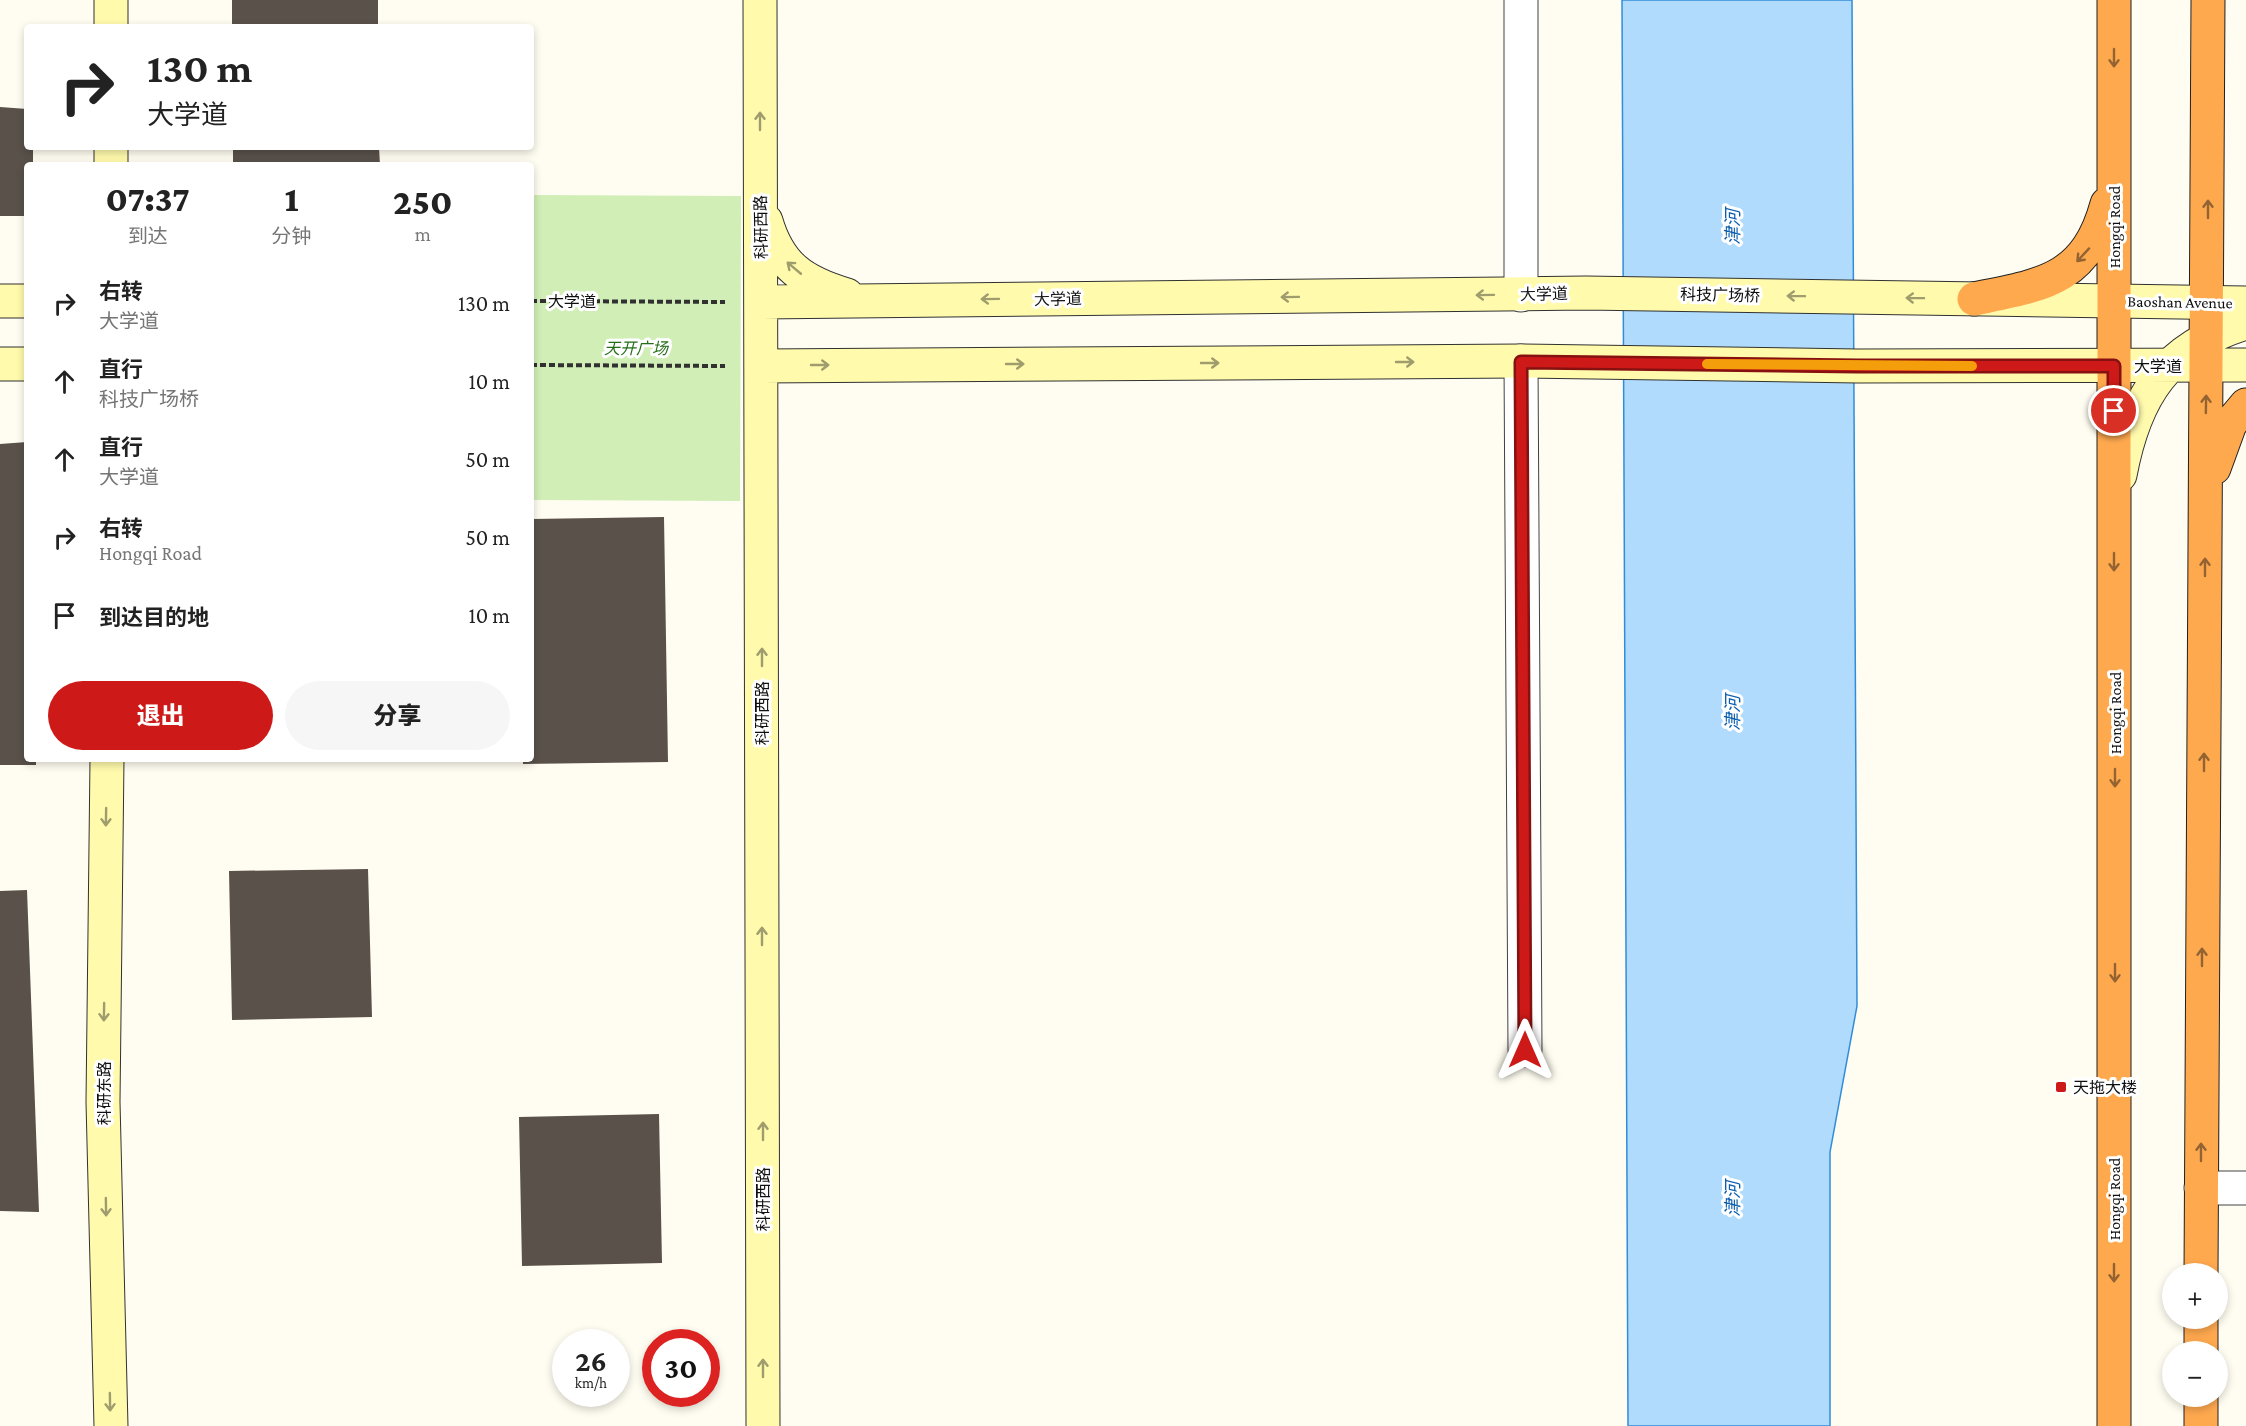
<!DOCTYPE html>
<html lang="zh">
<meta charset="utf-8">
<style>
:root{--surface:#fff;--page:#f6f6f6;--text:#222;--muted:#767676;--accent:#cd1a19}
body{margin:0;font-family:"Crimson Pro","Noto Sans SC",serif;background:var(--page);color:var(--text);height:100vh;display:flex;flex-direction:column;font-size:22px;white-space:nowrap}
*{box-sizing:border-box;margin:0}
p{font-size:20px;color:var(--muted)}
.icon{flex:none;width:33px;height:33px;fill:none;stroke:currentColor;stroke-width:2;stroke-linecap:round;stroke-linejoin:round}
.map{position:relative;flex:1;overflow:hidden}
.side{position:absolute;left:24px;top:162px;width:510px;height:600px;display:flex;flex-direction:column;background:var(--surface);border-radius:6px;box-shadow:0 3px 9px #0003}
.side>*{flex:none}
.top-card{position:absolute;left:24px;top:24px;width:510px;height:126px;border-radius:6px;box-shadow:0 3px 9px #0003;background:#fff;color:var(--text);overflow:hidden}
.buttons{position:absolute;left:2162px;top:1263px;display:grid;gap:12px}
.buttons a{display:grid;place-items:center;width:66px;height:66px;border-radius:50%;background:var(--surface);box-shadow:0 3px 9px #0003;font-size:30px}
.speed{position:absolute;left:552px;top:1329px;display:flex;gap:12px;font-size:30px;font-weight:700;text-align:center}
.speed>*{display:grid;place-content:center;width:78px;height:78px;border-radius:50%;background:var(--surface);box-shadow:0 3px 9px #0003;line-height:1}
.speed small{font-size:15px;font-weight:400}
.speed .limit{border:9px solid #d22;background:#fff;color:#111}
.pin{position:absolute;display:grid;place-items:center;width:51px;height:51px;color:#fff;margin:-26px;border:3px solid #fff;border-radius:50%;box-shadow:0 2px 6px #0007}
.me{position:absolute;width:66px;margin:-33px;rotate:0deg;stroke-linejoin:round;filter:drop-shadow(0 0 4px #0008)}
.turn{display:flex;align-items:center;gap:21px;height:126px;padding:0 24px;font-size:27px}
.turn .icon{width:78px;height:78px;stroke-width:2.5}
.turn b{display:block;font-size:42px;line-height:51px}
.eta{display:flex;justify-content:space-evenly;align-items:center;height:102px;text-align:center}
.eta b{font-size:36px;font-weight:800;line-height:42px}
.primary-button{display:flex;gap:12px;margin-top:auto;padding:12px 24px}
.primary-button a{flex:1;height:69px;border-radius:36px;background:var(--accent);color:#fff;font-size:24px;font-weight:800;line-height:69px;text-align:center}
.primary-button a+a{background:var(--page);color:var(--text)}
ul{padding:0;list-style:none}
li{display:flex;align-items:center;gap:18px;height:78px;padding:0 24px}
li div{flex:1}
li b{display:block;font-size:22px}
li em{font-style:normal}
.map>svg:first-child{display:block}
.green{fill:#d0eeb6}
.water{fill:#b0dbfc;stroke:#308dda;stroke-width:1.5}
.building{fill:#59514a}
.lines{fill:none;stroke-linecap:round;stroke-linejoin:round}
.street-casing{stroke:#424242;stroke-width:35}
.secondary-casing{stroke:#313131;stroke-width:35}
.highway-casing{stroke:#202020;stroke-width:35}
.path{stroke:#313131;stroke-width:4;stroke-dasharray:6 3;stroke-linecap:butt}
.street{stroke:#fff;stroke-width:33}
.secondary{stroke:#fffaac;stroke-width:33}
.highway{stroke:#ffa94f;stroke-width:33}
.oneway{stroke:#936432}
.oneway2{stroke:#9f9c6d}
.route-casing{stroke:#851110;stroke-width:15}
.route{stroke:#cd1a19;stroke-width:10}
.slow{stroke:#f59e0b;stroke-width:10}
.poi-dot{fill:#cd1a19;stroke:#fff;stroke-width:2}
.labels{text-anchor:middle;dominant-baseline:central;stroke-width:6;stroke-linejoin:round;paint-order:stroke}
.street-label{font-size:16px;fill:#0f0f0f;stroke:#fff}
.park-label{font-size:16px;font-style:italic;fill:#256e18;stroke:#fff}
.poi-label{font-size:16px;fill:#0f0f0f;stroke:#fff;text-anchor:start}
.water-label{font-size:18px;font-style:italic;fill:#0b5eae;stroke:#fff}
</style>
<div class="map">
<svg width="2246" height="1426" viewBox="0 0 2246 1426">
<rect width="100%" height="100%" fill="#fffdf1"/>
<path class="green" d="M531,195l210,1 -1,305 -209,-1z"/>
<path class="water" d="M1622,0h230l5,1006 -27,146v274h-202z"/>
<path class="building" d="M232,0h146v27h-146z
M0,107l27,2v38h6v18h-6v51h-27z
M233,147h146l1,18h-147z
M27,442v317h9v6h-36v-321z
M664,517l4,245 -145,2v-5h8v-240z
M368,869l4,148 -140,3 -3,-149z
M27,890l12,322 -39,-1v-320z
M659,1114l3,149 -140,3 -3,-149z"/>
<g class="lines">
<defs>
<path id="street" d="M1521,0v295
M1521,361l4,689
M2201,1188h45"/>
<path id="secondary" d="M111,0v27
M760,0l3,1426
M111,147v18
M766,221c13,45 37,61 81,74
M0,301h27
M762,302l824,-9 660,10
M0,364h27
M762,366l759,-5 337,5 388,-1
M2120,475c15,-80 46,-128 126,-152
M107,759l-4,343 8,324"/>
<path id="highway" d="M2114,0v1426
M1974,299c68,-14 112,-18 133,-95
M2214,468l16,-44 16,-19
M2201,1274l7,-1274
M2201,1318v34
M2201,1396v30"/>
</defs>
<use href="#street" class="street-casing"/>
<use href="#secondary" class="secondary-casing"/>
<use href="#highway" class="highway-casing"/>
<path class="path" d="M531,301l194,1
M531,365l194,1"/>
<use href="#street" class="street"/>
<use href="#secondary" class="secondary"/>
<use href="#highway" class="highway"/>
</g>
<defs><path id="oneway-shaft" d="M-6 0H5M1.5-3L5.5 0L1.5 3" fill="none" stroke-width="1.6" stroke-linecap="round" stroke-linejoin="round" transform="scale(1.5)"/></defs>
<g class="oneway">
<use href="#oneway-shaft" transform="translate(2114 58) rotate(90)"/>
<use href="#oneway-shaft" transform="translate(2208 209) rotate(-90)"/>
<use href="#oneway-shaft" transform="translate(2083 255) rotate(133)"/>
<use href="#oneway-shaft" transform="translate(2206 404) rotate(-89)"/>
<use href="#oneway-shaft" transform="translate(2114 562) rotate(90)"/>
<use href="#oneway-shaft" transform="translate(2205 567) rotate(-90)"/>
<use href="#oneway-shaft" transform="translate(2204 762) rotate(-90)"/>
<use href="#oneway-shaft" transform="translate(2115 778) rotate(90)"/>
<use href="#oneway-shaft" transform="translate(2202 957) rotate(-90)"/>
<use href="#oneway-shaft" transform="translate(2115 973) rotate(90)"/>
<use href="#oneway-shaft" transform="translate(2201 1152) rotate(-90)"/>
<use href="#oneway-shaft" transform="translate(2114 1273) rotate(90)"/>
</g>
<g class="oneway2">
<use href="#oneway-shaft" transform="translate(760 121) rotate(-90)"/>
<use href="#oneway-shaft" transform="translate(794 268) rotate(-140)"/>
<use href="#oneway-shaft" transform="translate(1485 295) rotate(179)"/>
<use href="#oneway-shaft" transform="translate(1796 296) rotate(-179)"/>
<use href="#oneway-shaft" transform="translate(1290 297) rotate(179)"/>
<use href="#oneway-shaft" transform="translate(1915 298) rotate(-179)"/>
<use href="#oneway-shaft" transform="translate(990 299) rotate(179)"/>
<use href="#oneway-shaft" transform="translate(1405 362)"/>
<use href="#oneway-shaft" transform="translate(1210 363)"/>
<use href="#oneway-shaft" transform="translate(1015 364)"/>
<use href="#oneway-shaft" transform="translate(820 365)"/>
<use href="#oneway-shaft" transform="translate(762 657) rotate(-90)"/>
<use href="#oneway-shaft" transform="translate(106 817) rotate(91)"/>
<use href="#oneway-shaft" transform="translate(762 936) rotate(-90)"/>
<use href="#oneway-shaft" transform="translate(104 1012) rotate(91)"/>
<use href="#oneway-shaft" transform="translate(763 1131) rotate(-90)"/>
<use href="#oneway-shaft" transform="translate(106 1207) rotate(89)"/>
<use href="#oneway-shaft" transform="translate(763 1368) rotate(-90)"/>
<use href="#oneway-shaft" transform="translate(110 1402) rotate(89)"/>
</g>
<g class="lines">
<defs>
<path id="route" d="M1525,1050l-4,-688 337,4h256v45"/>
</defs>
<use href="#route" class="route-casing"/>
<use href="#route" class="route"/>
<path class="slow" d="M1707,364l265,2"/>
</g>
<rect class="poi-dot" x="2055" y="1081" width="12" height="12" rx="3"/>
<g class="labels">
<g class="street-label">
<text transform="translate(761 227) rotate(-91)">科研西路</text>
<text transform="translate(2114 227) rotate(-90)">Hongqi Road</text>
<text transform="translate(1544 294) rotate(-1)">大学道</text>
<text transform="translate(1720 295) rotate(1)">科技广场桥</text>
<text transform="translate(1058 299) rotate(-1)">大学道</text>
<text x="572" y="301">大学道</text>
<text transform="translate(2180 302) rotate(1)">Baoshan Avenue</text>
<text x="2158" y="366">大学道</text>
<text transform="translate(762 713) rotate(-90)">科研西路</text>
<text transform="translate(2115 713) rotate(-90)">Hongqi Road</text>
<text transform="translate(104 1093) rotate(-90)">科研东路</text>
<text transform="translate(763 1199) rotate(-90)">科研西路</text>
<text transform="translate(2114 1199) rotate(-90)">Hongqi Road</text>
</g>
<g class="park-label">
<text x="636" y="348">天开广场</text>
</g>
<g class="poi-label">
<text x="2073" y="1087">天拖大楼</text>
</g>
<g class="water-label">
<text transform="translate(1733 227) rotate(-90)">津河</text>
<text transform="translate(1733 713) rotate(-90)">津河</text>
<text transform="translate(1733 1199) rotate(-90)">津河</text>
</g>
</g>
</svg>
<div class="buttons">
<a>+</a>
<a>−</a>
</div>
<div class="speed"><div>26<small>km/h</small></div><div class="limit">30</div></div>
<div class="pin" style="left:2114px;top:411px;background:#d93025"><svg class="icon" aria-label="arrive" viewBox="0 0 24 24"><path d="M6 21V4h12l-3 4 3 4H6"/></svg></div>
<svg class="me" style="left:1525px;top:1050px" viewBox="-20 -20 40 40"><path d="M0-17L14 15 0 8-14 15z" fill="#cd1a19" stroke="#fff" stroke-width="4"/></svg>
<div class="top-card">
<div class="turn"><svg class="icon" aria-label="right" viewBox="0 0 24 24"><path d="M7 20v-9h11M14 6l5 5-5 5"/></svg><div><b>130 m</b>大学道</div></div>
</div>
<section class="side">
<div class="eta">
<div><b>07:37</b><p>到达</p></div>
<div><b>1</b><p>分钟</p></div>
<div><b>250</b><p>m</p></div>
</div>
<ul>
<li><svg class="icon" aria-label="right" viewBox="0 0 24 24"><path d="M7 20v-9h11M14 6l5 5-5 5"/></svg><div><b>右转</b><p>大学道</p></div><em>130 m</em></li>
<li><svg class="icon" aria-label="ahead" viewBox="0 0 24 24"><path d="M12 20V5M6 11l6-6 6 6"/></svg><div><b>直行</b><p>科技广场桥</p></div><em>10 m</em></li>
<li><svg class="icon" aria-label="ahead" viewBox="0 0 24 24"><path d="M12 20V5M6 11l6-6 6 6"/></svg><div><b>直行</b><p>大学道</p></div><em>50 m</em></li>
<li><svg class="icon" aria-label="right" viewBox="0 0 24 24"><path d="M7 20v-9h11M14 6l5 5-5 5"/></svg><div><b>右转</b><p>Hongqi Road</p></div><em>50 m</em></li>
<li><svg class="icon" aria-label="arrive" viewBox="0 0 24 24"><path d="M6 21V4h12l-3 4 3 4H6"/></svg><div><b>到达目的地</b></div><em>10 m</em></li>
</ul>
<div class="primary-button"><a>退出</a><a>分享</a></div>
</section>
</div>
